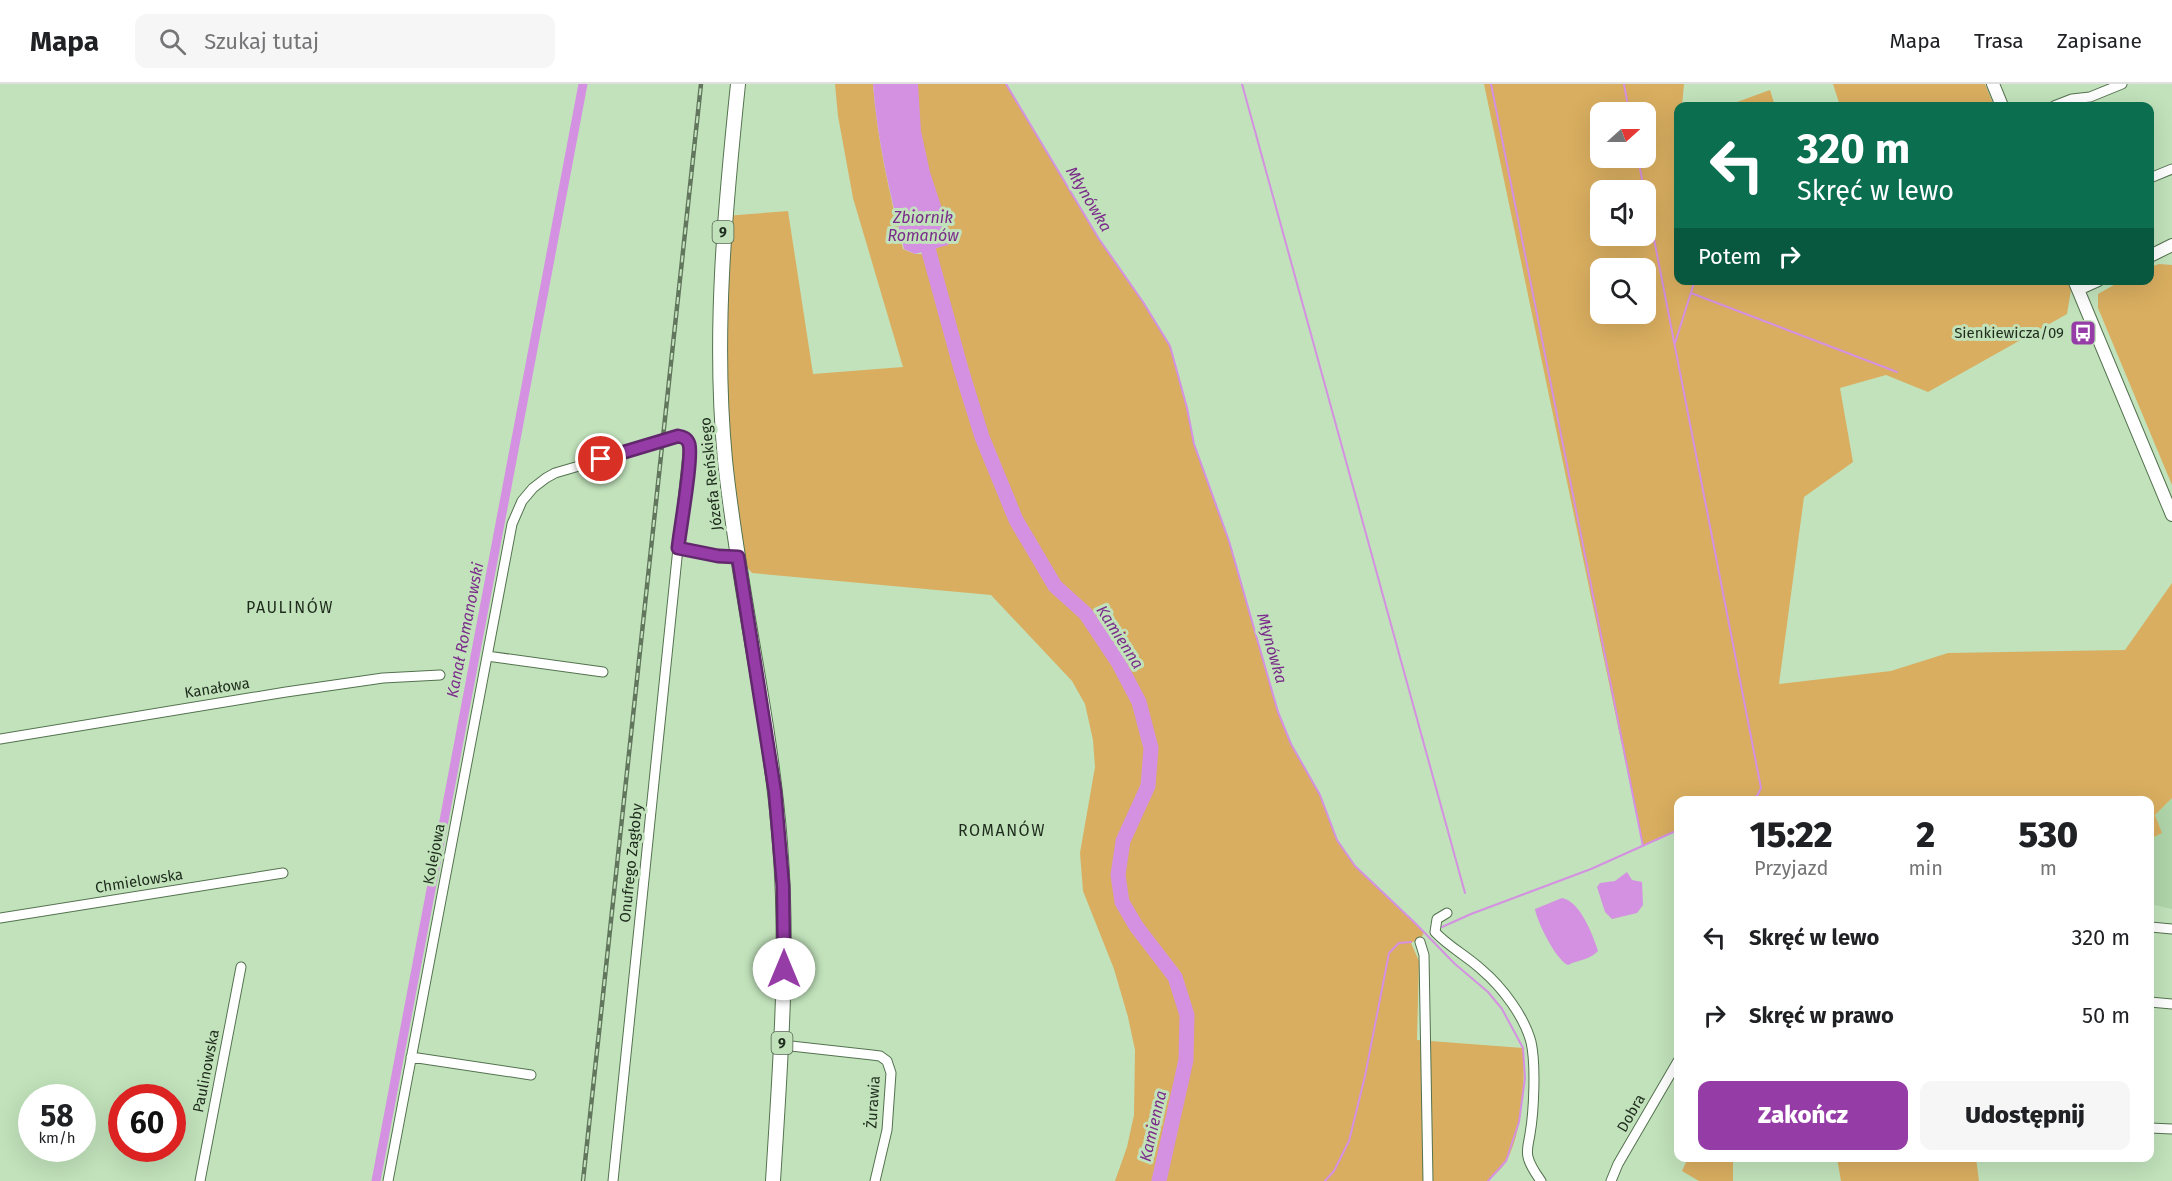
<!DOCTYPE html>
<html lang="pl">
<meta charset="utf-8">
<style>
:root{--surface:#fff;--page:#f6f6f6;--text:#202124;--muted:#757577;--line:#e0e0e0;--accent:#963ca7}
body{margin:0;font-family:"Fira Sans",sans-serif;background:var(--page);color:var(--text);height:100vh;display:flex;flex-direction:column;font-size:22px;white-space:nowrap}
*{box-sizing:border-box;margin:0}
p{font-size:20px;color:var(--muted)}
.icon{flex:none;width:33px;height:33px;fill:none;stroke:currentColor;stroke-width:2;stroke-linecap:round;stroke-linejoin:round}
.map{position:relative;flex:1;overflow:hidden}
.panel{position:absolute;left:1674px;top:712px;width:480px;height:366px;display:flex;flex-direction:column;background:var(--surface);border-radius:12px;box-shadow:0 6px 24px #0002}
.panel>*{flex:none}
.top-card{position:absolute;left:1674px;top:18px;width:480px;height:183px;border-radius:12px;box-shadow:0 6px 24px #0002;background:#0b6e4f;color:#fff;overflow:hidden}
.needle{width:39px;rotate:69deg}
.tools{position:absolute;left:1590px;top:18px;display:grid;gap:12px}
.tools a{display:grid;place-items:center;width:66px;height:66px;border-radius:12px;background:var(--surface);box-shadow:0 6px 24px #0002;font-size:30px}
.speed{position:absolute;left:18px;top:1000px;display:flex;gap:12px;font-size:30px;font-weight:700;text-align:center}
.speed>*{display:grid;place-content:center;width:78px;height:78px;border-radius:50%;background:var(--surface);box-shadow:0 6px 24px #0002;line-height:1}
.speed small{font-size:15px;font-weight:400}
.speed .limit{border:9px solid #d22;background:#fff;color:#111}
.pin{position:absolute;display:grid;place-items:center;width:51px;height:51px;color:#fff;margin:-26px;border:3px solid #fff;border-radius:50%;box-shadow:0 2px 6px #0007}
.me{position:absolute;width:66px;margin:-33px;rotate:0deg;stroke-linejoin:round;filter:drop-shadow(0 0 4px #0008)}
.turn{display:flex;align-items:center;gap:21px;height:126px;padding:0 24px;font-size:27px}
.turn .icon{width:78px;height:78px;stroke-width:2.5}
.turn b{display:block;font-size:42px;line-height:51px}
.then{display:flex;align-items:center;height:57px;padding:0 24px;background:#0003;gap:12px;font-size:22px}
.eta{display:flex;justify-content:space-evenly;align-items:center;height:102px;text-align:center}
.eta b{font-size:36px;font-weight:800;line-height:42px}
.button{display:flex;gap:12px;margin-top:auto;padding:12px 24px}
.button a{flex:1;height:69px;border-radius:12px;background:var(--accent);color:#fff;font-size:24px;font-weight:800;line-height:69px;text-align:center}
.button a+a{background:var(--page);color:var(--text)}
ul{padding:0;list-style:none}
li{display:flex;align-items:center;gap:18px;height:78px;padding:0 24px}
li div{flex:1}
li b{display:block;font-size:22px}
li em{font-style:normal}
header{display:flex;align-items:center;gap:36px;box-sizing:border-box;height:84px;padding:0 30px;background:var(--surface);border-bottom:2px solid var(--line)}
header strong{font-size:28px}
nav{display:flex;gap:33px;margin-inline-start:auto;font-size:21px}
.search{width:420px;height:54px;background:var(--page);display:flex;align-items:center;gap:15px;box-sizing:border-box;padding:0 21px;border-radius:12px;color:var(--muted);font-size:22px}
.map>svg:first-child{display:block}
.built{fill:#b0d5aa}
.green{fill:#d9ae60;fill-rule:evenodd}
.water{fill:#d491e1}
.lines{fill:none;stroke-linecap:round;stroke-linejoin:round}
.stream{stroke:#d491e1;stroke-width:2}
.canal{stroke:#d491e1;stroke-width:9}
.river{stroke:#d491e1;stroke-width:15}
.street-casing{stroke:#54724f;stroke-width:11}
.secondary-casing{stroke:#54724f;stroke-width:14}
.primary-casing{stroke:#54724f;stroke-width:16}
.street{stroke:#fff;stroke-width:9}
.secondary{stroke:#fff;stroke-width:12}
.primary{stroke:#fff;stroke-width:14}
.rail-casing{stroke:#61765d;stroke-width:4.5}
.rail{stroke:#c1e2bb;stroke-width:2;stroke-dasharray:7;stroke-linecap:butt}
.route-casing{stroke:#62276d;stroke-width:15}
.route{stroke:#963ca7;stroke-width:10}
.labels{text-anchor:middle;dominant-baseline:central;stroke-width:6;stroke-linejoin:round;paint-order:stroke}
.shield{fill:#c1e2bb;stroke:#50634c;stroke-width:1.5}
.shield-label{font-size:14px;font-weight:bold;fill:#1f2c1d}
.poi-label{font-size:15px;fill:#1f2c1d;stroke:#c1e2bb;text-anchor:end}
.street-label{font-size:15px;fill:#1f2c1d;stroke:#c1e2bb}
.water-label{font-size:16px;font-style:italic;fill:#7b2b8a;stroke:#c1e2bb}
.neighbourhood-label{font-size:16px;letter-spacing:1.5px;fill:#1f2c1d;stroke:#c1e2bb}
</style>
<header>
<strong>Mapa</strong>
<div class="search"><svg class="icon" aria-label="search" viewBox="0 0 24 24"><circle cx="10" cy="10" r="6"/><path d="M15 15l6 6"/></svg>Szukaj tutaj</div>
<nav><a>Mapa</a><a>Trasa</a><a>Zapisane</a></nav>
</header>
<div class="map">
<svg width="2172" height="1097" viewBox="0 0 2172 1097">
<rect width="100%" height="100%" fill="#c1e2bb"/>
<path class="built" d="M2172,714v111l-22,-5v-65l12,-6 -7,-18z"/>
<path class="green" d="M835,0h38c4,56 17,110 30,165l12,5h15l-31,-105v-65h107l93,155 44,63 27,44 17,62 7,36 35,97 49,171 13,32 29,51 17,45 18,26 69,66 -2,5 -11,6 8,18 -2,79 106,8c2,34 0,81 -16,112 -4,8 -13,15 -19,21h-373l12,-34 7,-32 1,-65 -7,-33 -14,-48 -31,-78 -3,-38 15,-86 -2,-27 -8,-36 -13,-23 -81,-86 -239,-22 -14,-16 -13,-98v-243l63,-5 25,163 90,-7 -50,-169 -15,-82z
M1484,0h200l-2,22h-4v174l389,1 4,9 -4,24 -139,78 -42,-17 -46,13 13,74 -49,35 -25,187 112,-13 57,-18 177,-3 47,-67v215l-17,17 7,18 -12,6v-38h-384l-9,-5 -11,5h-68v29l-35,16zM1600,28h46v46h-46zM1600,106h46v46h-46zM1600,184h46v46h-46z
M1833,0h152l9,22h-154z
M1770,6l5,16h-49z
M2159,180l13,1v220l-74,-177v-14l23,-13 29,-1v-13z
M1688,1074h45v23h-34l-17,-10z
M1837,1074h139l3,23h-138z"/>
<path class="water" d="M873,0h45l3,47 9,41 20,61h5l-7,12 -33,9 -11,-5c-14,-55 -27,-109 -31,-165z
M1627,788l5,8 10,2 1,23 -6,8 -25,6 -7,-7 -8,-25 3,-4 15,-2z
M1562,814c18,3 31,37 36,53 -10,10 -18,8 -30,14 -12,-5 -31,-43 -33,-56z"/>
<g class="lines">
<path class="stream" d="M1006,0l93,155 44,63 27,44 17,62 7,36 35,97 49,171 13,32 29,51 17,45 18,26 60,57 40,41 33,28 14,17 21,39 2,30 -6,44 -13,39 -18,20
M1242,0l223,809
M1491,0l152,762
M1624,0l5,28
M1638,74l6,32
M1646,114l115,590 -4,8 -11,5
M1691,209l206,79
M1675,259l20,-63
M1442,843l29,-13 120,-45 87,-39
M1325,1097l9,-10 15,-30 16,-65 24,-123 10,-10 12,-1"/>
<path class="canal" d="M376,1097l207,-1097"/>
<path class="river" d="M923,146l38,139 21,68 34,83 39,66 31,28 32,48 21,40 12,46 -3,38 -25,55 -5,34 4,27 14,24 39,51 12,38 -1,45 -27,121"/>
<defs>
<path id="street" d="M2054,22l18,-7 18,-2 32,-13
M2150,94l22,-9
M487,572l116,16
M0,655l286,-47 97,-14 57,-3
M1447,829l-10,6 -2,13c14,15 32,24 47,38 20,17 42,46 49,72 5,22 3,69 -1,92 -1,8 -4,15 -2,23 2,9 8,17 13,24
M0,834l283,-45
M2151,843l21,2
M1420,858l4,13 4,226
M2150,918l22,2
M782,961l90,10 8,1 7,5 4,12 -4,57 -12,51
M411,973l120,18
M2150,1044l22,1
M200,1097l41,-214
M388,1097l124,-657 10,-23 11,-13 13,-10 9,-5 127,-37 7,8 -11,104 40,8 20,1
M613,1097l65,-633
M1611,1097l7,-17 60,-103"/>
<path id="secondary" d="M1993,0l9,22
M2150,172l22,-11
M2074,196l98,235
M2078,205l20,-9"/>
<path id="primary" d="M738,0c-13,125 -25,250 -13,376 13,128 45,255 55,383 9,113 0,225 -7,338"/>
</defs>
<use href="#street" class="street-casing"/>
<use href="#secondary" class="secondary-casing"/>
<use href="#primary" class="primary-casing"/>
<use href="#street" class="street"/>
<use href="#secondary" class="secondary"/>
<use href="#primary" class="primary"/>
<defs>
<path id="rail" d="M583,1097l118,-1097"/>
</defs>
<use href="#rail" class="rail-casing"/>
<use href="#rail" class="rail"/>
</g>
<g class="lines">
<defs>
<path id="route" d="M601,375l77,-23c5,1 9,2 11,8 4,13 -9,85 -11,104l40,8 20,1 37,235 8,94 1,83"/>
</defs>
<use href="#route" class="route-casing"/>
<use href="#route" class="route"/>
</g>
<defs>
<symbol id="bus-square" viewBox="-11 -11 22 22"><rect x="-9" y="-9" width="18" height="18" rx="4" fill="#963ca7" stroke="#c1e2bb"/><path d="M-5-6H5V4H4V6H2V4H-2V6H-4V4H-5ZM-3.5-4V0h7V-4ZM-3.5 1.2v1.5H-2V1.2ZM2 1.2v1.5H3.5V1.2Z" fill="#fff"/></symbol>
</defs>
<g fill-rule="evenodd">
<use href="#bus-square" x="2068" y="234" width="30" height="30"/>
</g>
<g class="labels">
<g class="shield">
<rect x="712.5" y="137" width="21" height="22" rx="4.5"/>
<rect x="771.5" y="948" width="21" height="22" rx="4.5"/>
</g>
<g class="shield-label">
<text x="723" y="148">9</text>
<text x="782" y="959">9</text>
</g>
<g class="poi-label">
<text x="2064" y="249">Sienkiewicza/09</text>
</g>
<g class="street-label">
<text transform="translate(711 390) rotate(-96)">Józefa Reńskiego</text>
<text transform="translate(217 604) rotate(-9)">Kanałowa</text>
<text transform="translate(434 770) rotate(-79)">Kolejowa</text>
<text transform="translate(631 779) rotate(-84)">Onufrego Zagłoby</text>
<text transform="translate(139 797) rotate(-9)">Chmielowska</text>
<text transform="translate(206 987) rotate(-79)">Paulinowska</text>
<text transform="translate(873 1018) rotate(-86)">Żurawia</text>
<text transform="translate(1631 1029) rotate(-60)">Dobra</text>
</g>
<g class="water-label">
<text transform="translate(1089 115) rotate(59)">Młynówka</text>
<text x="923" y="133">Zbiornik<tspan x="923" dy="18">Romanów</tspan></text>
<text transform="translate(465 546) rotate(-79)">Kanał Romanowski</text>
<text transform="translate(1120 553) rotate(57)">Kamienna</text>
<text transform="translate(1272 564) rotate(74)">Młynówka</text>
<text transform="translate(1153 1042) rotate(-77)">Kamienna</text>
</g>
<g class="neighbourhood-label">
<text x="290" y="523">PAULINÓW</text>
<text x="1002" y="746">ROMANÓW</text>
</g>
</g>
</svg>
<div class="tools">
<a><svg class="needle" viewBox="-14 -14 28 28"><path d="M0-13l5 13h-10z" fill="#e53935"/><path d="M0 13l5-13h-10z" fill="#757577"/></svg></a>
<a><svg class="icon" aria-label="sound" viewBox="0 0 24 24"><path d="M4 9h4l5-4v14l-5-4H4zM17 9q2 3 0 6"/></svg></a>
<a><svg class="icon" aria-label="search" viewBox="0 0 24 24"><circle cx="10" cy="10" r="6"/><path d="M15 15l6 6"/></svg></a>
</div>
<div class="speed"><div>58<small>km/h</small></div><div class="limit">60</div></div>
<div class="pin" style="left:601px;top:375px;background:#d93025"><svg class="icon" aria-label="arrive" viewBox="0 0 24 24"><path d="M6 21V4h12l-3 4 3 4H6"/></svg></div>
<svg class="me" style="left:784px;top:885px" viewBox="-20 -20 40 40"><circle r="19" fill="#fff"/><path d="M0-13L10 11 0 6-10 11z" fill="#963ca7"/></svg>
<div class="top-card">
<div class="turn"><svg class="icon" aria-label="left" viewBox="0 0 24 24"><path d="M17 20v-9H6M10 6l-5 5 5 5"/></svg><div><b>320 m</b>Skręć w lewo</div></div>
<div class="then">Potem<svg class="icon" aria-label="right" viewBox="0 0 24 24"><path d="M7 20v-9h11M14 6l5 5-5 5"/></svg></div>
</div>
<section class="panel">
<div class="eta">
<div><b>15:22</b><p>Przyjazd</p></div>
<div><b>2</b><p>min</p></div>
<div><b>530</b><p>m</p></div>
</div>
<ul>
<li><svg class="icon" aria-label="left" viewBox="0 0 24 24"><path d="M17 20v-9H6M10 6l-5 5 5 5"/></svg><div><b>Skręć w lewo</b></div><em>320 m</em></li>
<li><svg class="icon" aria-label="right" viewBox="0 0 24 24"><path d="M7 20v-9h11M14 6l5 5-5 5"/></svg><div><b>Skręć w prawo</b></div><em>50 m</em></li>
</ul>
<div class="button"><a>Zakończ</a><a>Udostępnij</a></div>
</section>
</div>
